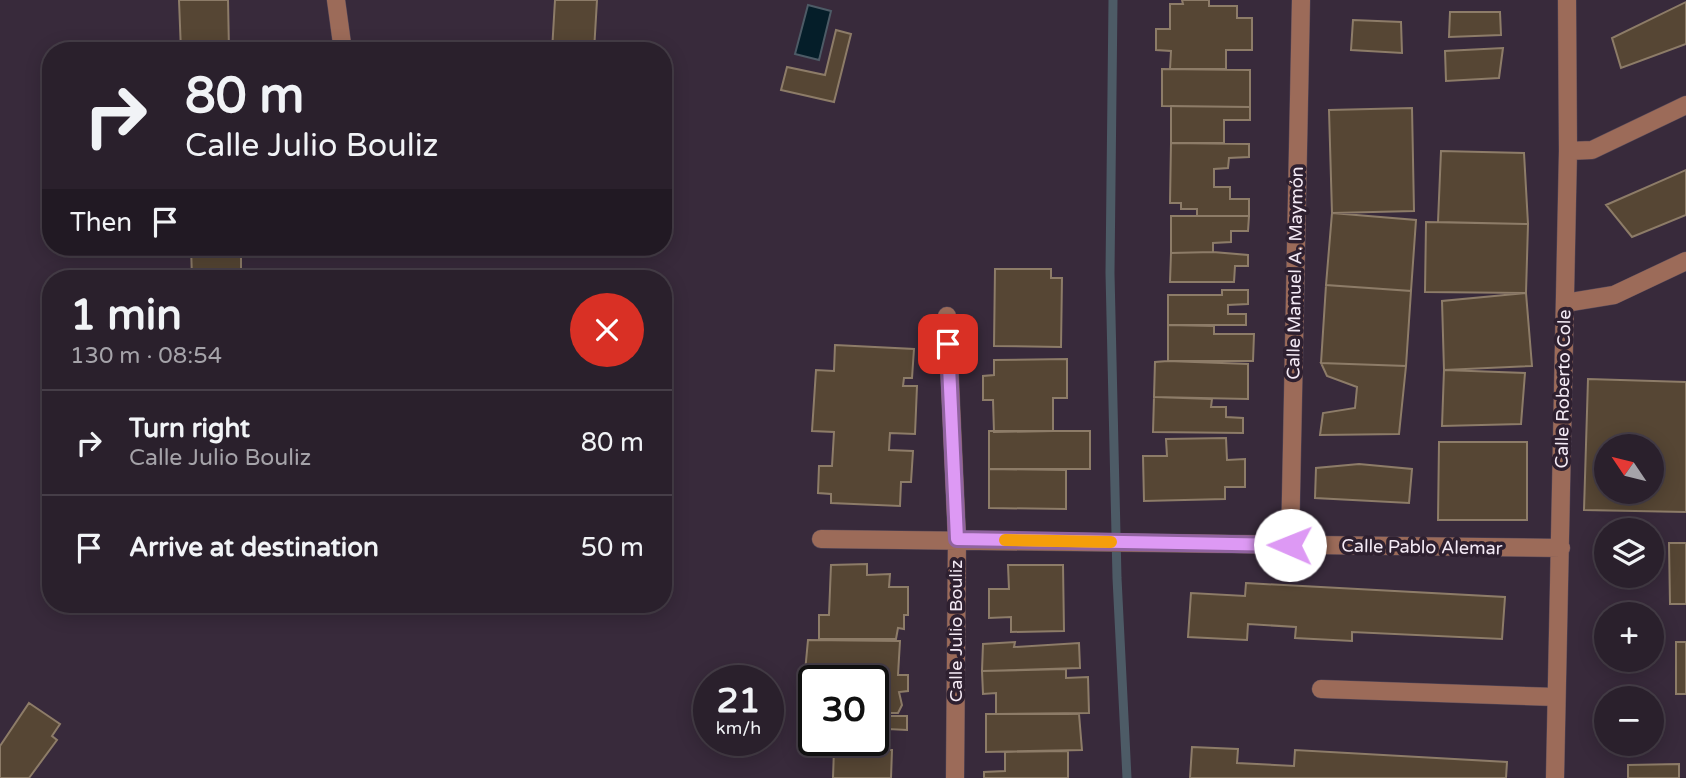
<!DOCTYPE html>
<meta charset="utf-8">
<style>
:root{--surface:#2a202c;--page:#362d38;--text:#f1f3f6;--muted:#a5a3a9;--line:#463e48}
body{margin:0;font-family:"Varela Round",sans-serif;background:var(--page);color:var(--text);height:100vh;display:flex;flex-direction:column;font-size:26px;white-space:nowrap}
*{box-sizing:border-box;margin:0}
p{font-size:23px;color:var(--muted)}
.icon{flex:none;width:38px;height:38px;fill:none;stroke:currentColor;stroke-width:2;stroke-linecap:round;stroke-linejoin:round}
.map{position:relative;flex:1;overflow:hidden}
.side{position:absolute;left:42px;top:270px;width:630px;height:343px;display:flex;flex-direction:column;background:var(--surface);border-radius:28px;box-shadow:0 4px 18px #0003,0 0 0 2px var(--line)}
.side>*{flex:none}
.hud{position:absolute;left:42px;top:42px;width:630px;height:214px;border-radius:28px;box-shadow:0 4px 18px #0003,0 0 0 2px var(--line);background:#2a202c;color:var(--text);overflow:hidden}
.needle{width:46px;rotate:305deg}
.tools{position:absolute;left:1594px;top:434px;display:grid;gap:14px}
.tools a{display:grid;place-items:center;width:70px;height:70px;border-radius:50%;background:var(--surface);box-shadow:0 4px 18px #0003,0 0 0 2px var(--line);font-size:35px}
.speed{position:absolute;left:693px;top:665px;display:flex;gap:14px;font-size:35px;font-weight:700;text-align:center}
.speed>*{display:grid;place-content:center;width:91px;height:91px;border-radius:50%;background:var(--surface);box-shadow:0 4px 18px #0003,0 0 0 2px var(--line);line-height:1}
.speed small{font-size:18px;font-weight:400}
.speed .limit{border:4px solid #111;border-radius:10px;background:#fff;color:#111}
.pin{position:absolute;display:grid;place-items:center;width:60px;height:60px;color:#fff;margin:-30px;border-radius:14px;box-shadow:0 4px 10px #0006}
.me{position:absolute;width:77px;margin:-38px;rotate:271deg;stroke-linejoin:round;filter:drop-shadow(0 0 5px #0008)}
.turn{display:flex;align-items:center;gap:24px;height:147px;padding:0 28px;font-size:32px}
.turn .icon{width:91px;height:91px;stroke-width:2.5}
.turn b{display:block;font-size:49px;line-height:60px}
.then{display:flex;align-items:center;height:66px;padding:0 28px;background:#0003;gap:14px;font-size:26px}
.round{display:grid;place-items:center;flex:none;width:74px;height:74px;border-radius:37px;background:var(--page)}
.headline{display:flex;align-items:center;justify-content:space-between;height:119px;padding:0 28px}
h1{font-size:42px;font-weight:700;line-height:52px}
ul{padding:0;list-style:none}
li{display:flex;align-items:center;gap:21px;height:105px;padding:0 28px;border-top:2px solid var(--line)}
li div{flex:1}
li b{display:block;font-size:26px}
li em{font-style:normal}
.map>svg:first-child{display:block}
.water{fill:#051e29;stroke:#4d5b66;stroke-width:2}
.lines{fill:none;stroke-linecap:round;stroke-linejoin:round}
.stream{stroke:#4d5b66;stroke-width:9}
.building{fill:#564634;stroke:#8d7c68;stroke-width:2;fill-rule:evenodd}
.minor-casing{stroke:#564959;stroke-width:19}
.minor{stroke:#9c6b59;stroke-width:18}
.route-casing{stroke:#90639f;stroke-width:18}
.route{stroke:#dd99f4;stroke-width:12}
.slow{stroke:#f59e0b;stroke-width:12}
.labels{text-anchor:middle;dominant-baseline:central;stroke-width:7;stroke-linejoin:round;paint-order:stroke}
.street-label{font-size:18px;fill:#f4eaf5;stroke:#2e2030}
</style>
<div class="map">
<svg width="1686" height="778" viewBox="0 0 1686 778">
<rect width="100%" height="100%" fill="#382a3b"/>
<path class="water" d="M808,5l23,6 -12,49 -24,-6z"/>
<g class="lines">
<path class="stream" d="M1113,0l-3,273 7,305 10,200"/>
</g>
<path class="building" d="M179,0h49l1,51h-48z
M555,0h42l-3,51h-42z
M1182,0h27v6h28v12h15v32h-26v19h-56l1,-18 -15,-1v-21h14v-25h13z
M1686,2v42l-65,24 -9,-30z
M1450,12h50l1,23 -52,2z
M1353,20l48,2 1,31 -51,-3z
M836,30l15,4 -17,68 -53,-12 6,-23 38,8z
M1503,48l-4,30 -53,3 -1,-30z
M1162,69l88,1v37l-88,-1z
M1171,106l79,1v13h-26v23h-53z
M1412,108l2,103 -82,2 -3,-103z
M1171,143l78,1v13l-20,1 -1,10 -14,1v18h16v12h19v17h-52v-7h-16v-6h-11z
M1441,151l83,2 4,71 -90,-2z
M1686,170v45l-54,22 -26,-32z
M1332,213l84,7 -5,71 -85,-6z
M1171,216h78l-1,15h-17v11l-18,1v9l-42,1z
M1426,222l102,2 -2,69 -101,-1z
M191,247h50v31h-49z
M1213,252l35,3v11h-13l-1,16h-64l1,-29z
M995,269h56v9h11l-1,69 -67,-1z
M1326,285l85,6 -5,75 -85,-3z
M1222,290h26v14l-20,1v9h18v11h-78v-30h54z
M1526,293l6,73 -88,4 -2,-69z
M1168,325l46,1v8h40l-1,27h-85z
M835,345l79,4 -2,29h-8l-1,8h14l-2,48 -25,-1 -1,17 24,1 -2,31h-10l-1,24 -69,-3v-9l-13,-1 1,-27h13l2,-34 -22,-1 4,-61 18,1z
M1067,359v39h-14v33l-59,1 -1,-32h-10v-24l11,-1v-15z
M1168,361l80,3v35l-94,-2 1,-35z
M1321,363l85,3 -7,68 -79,1 3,-22 32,-5 2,-21 -30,-11z
M1444,370l81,3 -4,51 -79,2z
M1588,379l98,3v130l-102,-2zM1606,446h46v46h-46z
M1154,397l58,2 -1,8h15v10l17,1v15l-90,-1z
M989,431h101v38h-101z
M1226,438l1,22 18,-1v28h-20v12l-81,2 -1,-45h24l-1,-17z
M1439,442h88v78h-89z
M1359,464l53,5 -3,34 -94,-5 1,-30z
M989,469l77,1v39l-77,-1z
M1669,543h17v61h-16z
M867,564v11l23,-1 -1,13h19v28h-4v14l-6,-1 -2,11h-77v-24h10l2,-50z
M1008,565h55l1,66 -53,1v-15l-22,1v-29h20z
M1246,583l259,14 -3,42 -150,-7v9l-57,-3 1,-11 -48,-3 -1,16 -59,-3 3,-44 54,3z
M808,640l92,1 -2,34h10v16l-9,1 3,13 -4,8h-25v-32h-59l-2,31 1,-40h-8z
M1015,642l-1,5 65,-4 1,25 -98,3 1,-27z
M1676,642h10v52h-10z
M1066,669v9l22,-1 1,36 -93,1v-21l-13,1 -1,-23z
M29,703l31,21 -8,12 5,4 -28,38h-29v-32z
M986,714h93l3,36 -96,2z
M873,716h34v14l-19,-1 -1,12h-13l-1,9 -46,-1v-9h46z
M1192,747l46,2 -1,14 57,3 1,-16 212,12 -1,16h-316z
M834,749l58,1 -1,28h-58z
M1068,751v27h-84v-6l21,-1v-19z
M1679,764v14h-51v-13z"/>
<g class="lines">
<defs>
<path id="minor" d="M336,0l7,51
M1568,151l24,-1 94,-45
M1565,303l49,-8 72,-34
M947,316l10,223 -2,239
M821,539l740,9
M1290,545l11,-545
M1321,689l235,8
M1555,778l13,-627 -1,-151"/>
</defs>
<use href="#minor" class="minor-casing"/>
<use href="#minor" class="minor"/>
</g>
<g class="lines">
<defs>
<path id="route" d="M948,344l9,195 333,6"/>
</defs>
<use href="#route" class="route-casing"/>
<use href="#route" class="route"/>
<path class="slow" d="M1005,540l106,2"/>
</g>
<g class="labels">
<g class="street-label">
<text transform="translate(1295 273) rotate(-89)">Calle Manuel A. Maymón</text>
<text transform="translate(1563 389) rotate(-89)">Calle Roberto Cole</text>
<text transform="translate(1422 547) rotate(1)">Calle Pablo Alemar</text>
<text transform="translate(956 631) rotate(-90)">Calle Julio Bouliz</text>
</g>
</g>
</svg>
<div class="tools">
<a><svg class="needle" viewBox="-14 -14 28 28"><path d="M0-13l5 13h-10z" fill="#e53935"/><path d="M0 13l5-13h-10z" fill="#a5a3a9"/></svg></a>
<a><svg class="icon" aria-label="layers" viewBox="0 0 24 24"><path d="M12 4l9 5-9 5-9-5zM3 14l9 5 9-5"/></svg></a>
<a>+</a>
<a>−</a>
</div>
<div class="speed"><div>21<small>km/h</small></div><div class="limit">30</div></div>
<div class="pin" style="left:948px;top:344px;background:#d93025"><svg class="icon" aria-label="arrive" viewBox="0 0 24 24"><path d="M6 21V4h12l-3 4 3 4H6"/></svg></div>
<svg class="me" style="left:1290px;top:545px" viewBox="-20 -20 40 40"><circle r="19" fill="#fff"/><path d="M0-13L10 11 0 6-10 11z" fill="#dd99f4"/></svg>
<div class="hud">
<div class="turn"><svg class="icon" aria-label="right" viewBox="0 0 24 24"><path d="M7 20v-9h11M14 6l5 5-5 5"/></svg><div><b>80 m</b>Calle Julio Bouliz</div></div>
<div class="then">Then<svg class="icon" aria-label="arrive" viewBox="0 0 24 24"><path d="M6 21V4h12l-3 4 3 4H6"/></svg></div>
</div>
<section class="side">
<div class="headline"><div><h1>1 min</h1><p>130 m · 08:54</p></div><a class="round" style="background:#d93025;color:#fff"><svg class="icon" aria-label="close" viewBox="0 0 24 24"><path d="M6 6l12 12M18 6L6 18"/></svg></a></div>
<ul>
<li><svg class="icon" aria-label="right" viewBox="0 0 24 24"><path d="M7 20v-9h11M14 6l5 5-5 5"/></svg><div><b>Turn right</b><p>Calle Julio Bouliz</p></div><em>80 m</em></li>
<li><svg class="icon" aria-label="arrive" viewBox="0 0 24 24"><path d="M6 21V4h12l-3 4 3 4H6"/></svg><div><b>Arrive at destination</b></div><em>50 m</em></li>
</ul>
</section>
</div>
